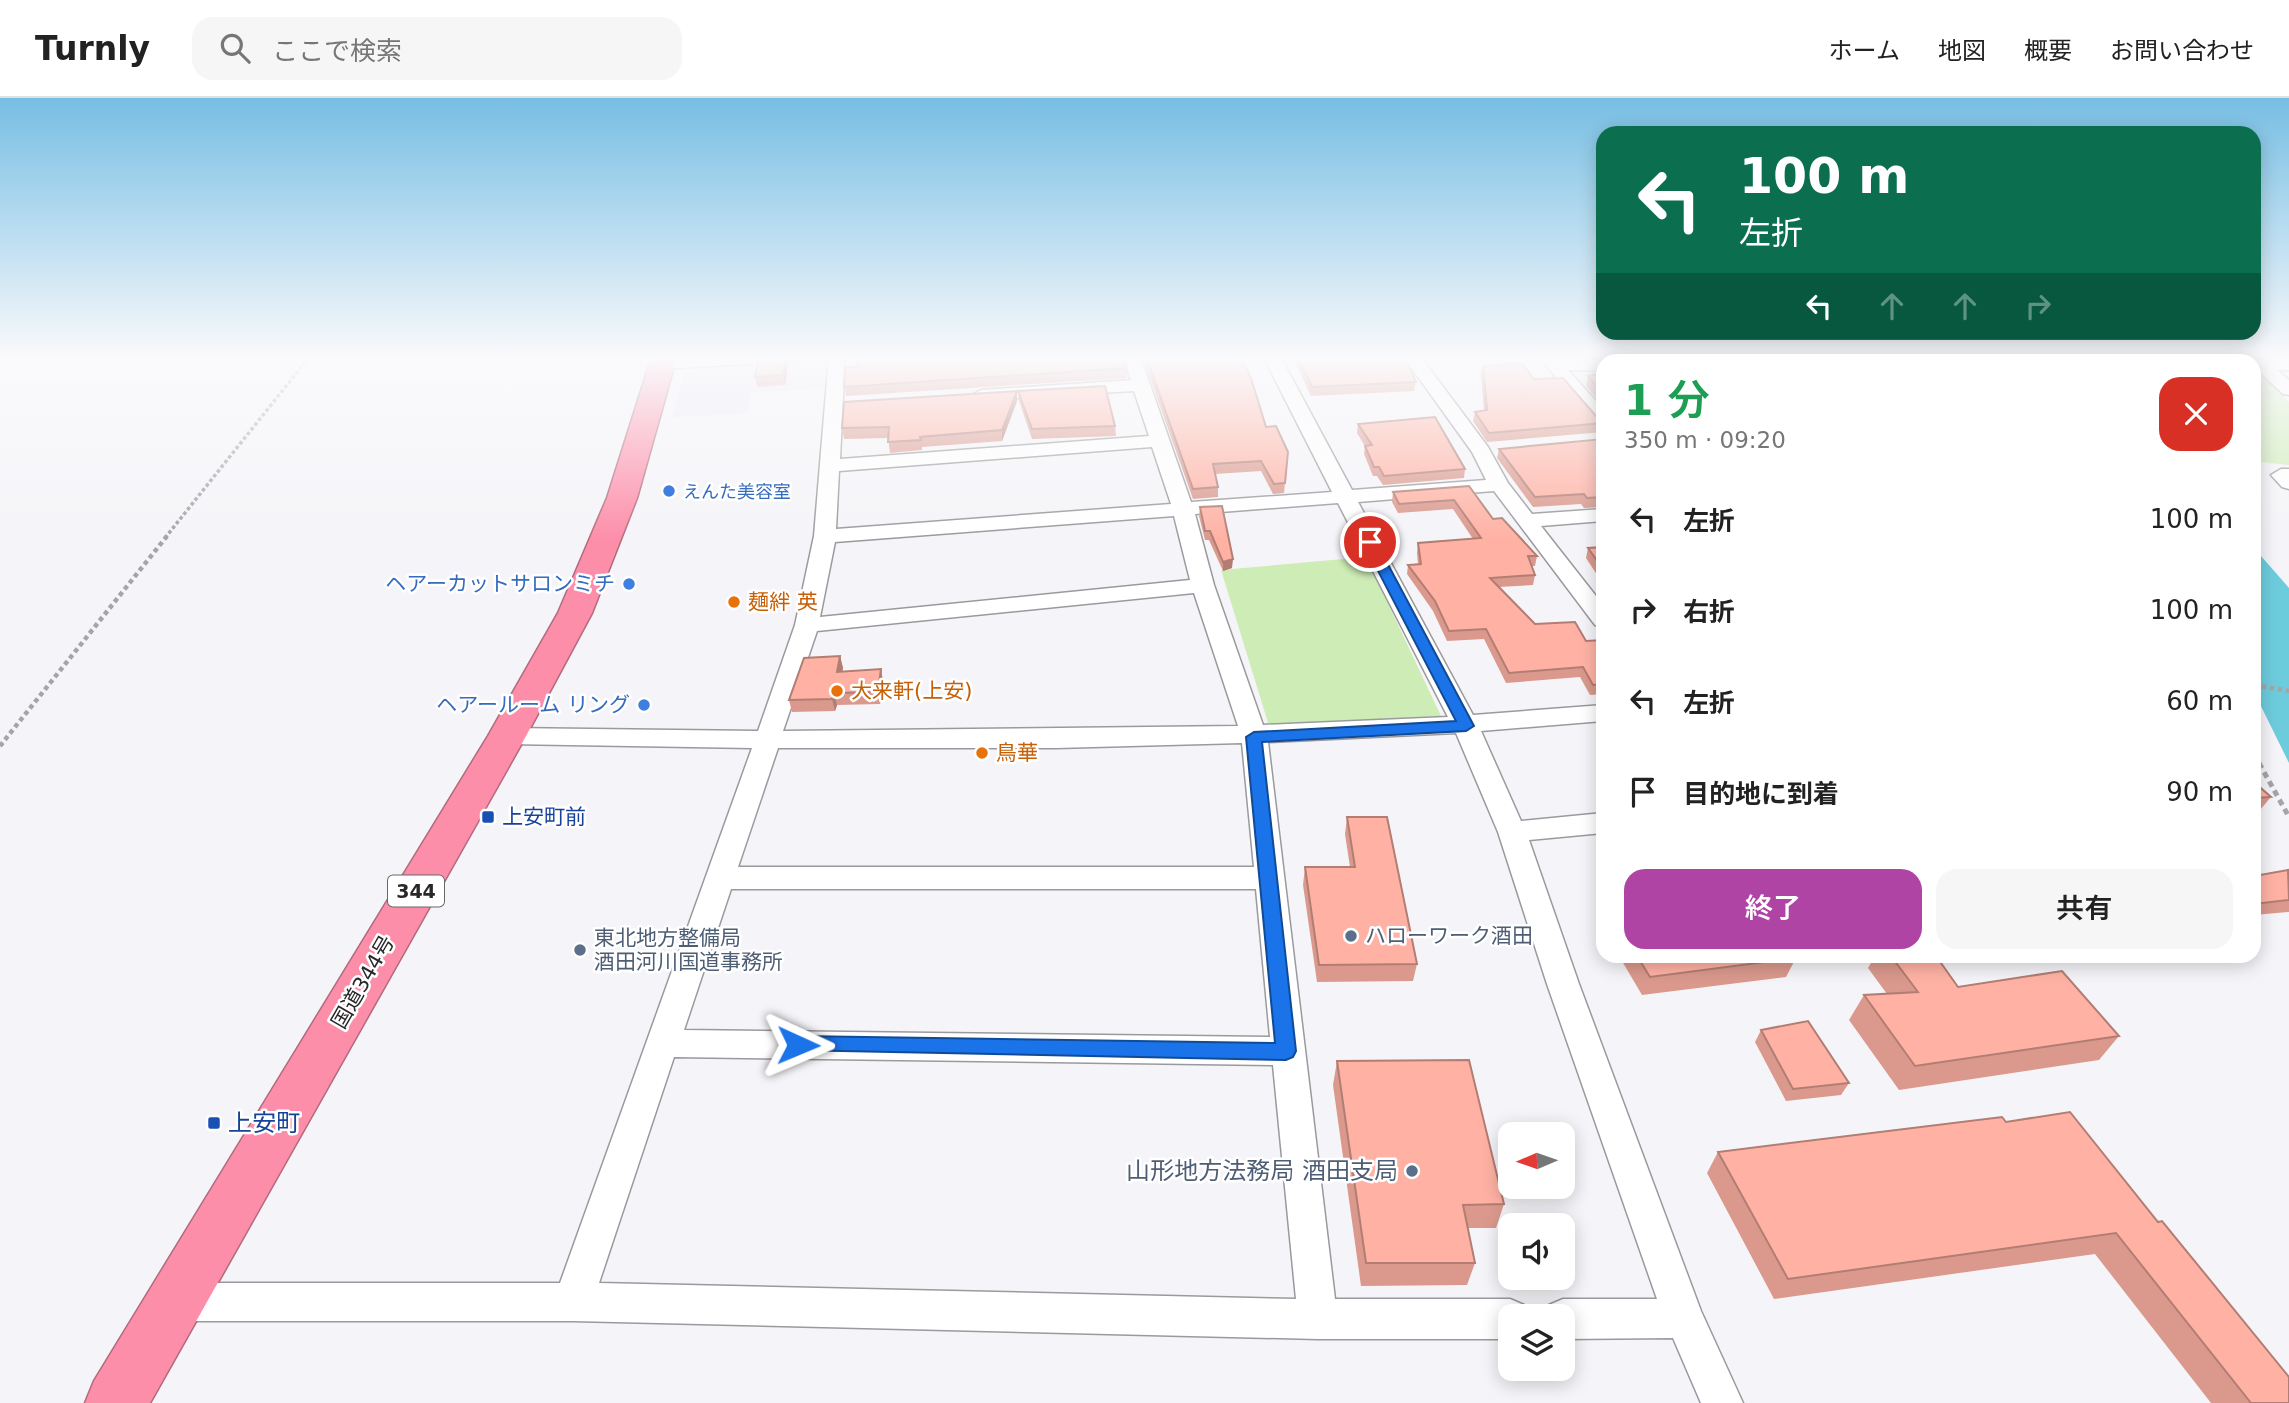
<!DOCTYPE html>
<html lang="ja">
<meta charset="utf-8">
<style>
:root{--surface:#fff;--page:#f6f6f6;--text:#222;--muted:#767676;--line:#e0e0e0;--accent:#b044a4}
body{margin:0;font-family:"DejaVu Sans","Noto Sans JP",sans-serif;background:var(--page);color:var(--text);height:100vh;display:flex;flex-direction:column;font-size:26px;white-space:nowrap}
*{box-sizing:border-box;margin:0}
p{font-size:23px;color:var(--muted)}
.icon{flex:none;width:38px;height:38px;fill:none;stroke:currentColor;stroke-width:2;stroke-linecap:round;stroke-linejoin:round}
.map{position:relative;flex:1;overflow:hidden}
.sheet{position:absolute;left:1596px;top:256px;width:665px;height:609px;display:flex;flex-direction:column;background:var(--surface);border-radius:21px;box-shadow:0 4px 18px #0003}
.sheet>*{flex:none}
.banner{position:absolute;left:1596px;top:28px;width:665px;height:214px;border-radius:21px;box-shadow:0 4px 18px #0003;background:#0b6e4f;color:#fff;overflow:hidden}
.needle{width:46px;rotate:268deg}
.buttons{position:absolute;left:1498px;top:1024px;display:grid;gap:14px}
.buttons a{display:grid;place-items:center;width:77px;height:77px;border-radius:14px;background:var(--surface);box-shadow:0 4px 18px #0003;font-size:35px}
.pin{position:absolute;display:grid;place-items:center;width:60px;height:60px;color:#fff;margin:-30px;border:4px solid #fff;border-radius:50%;box-shadow:0 2px 7px #0007}
.me{position:absolute;width:77px;margin:-38px;rotate:91deg;stroke-linejoin:round;filter:drop-shadow(0 0 5px #0008)}
.turn{display:flex;align-items:center;gap:24px;height:147px;padding:0 28px;font-size:32px}
.turn .icon{width:91px;height:91px;stroke-width:2.5}
.turn b{display:block;font-size:49px;line-height:60px}
.lanes{display:flex;align-items:center;height:66px;padding:0 28px;background:#0003;justify-content:center;gap:35px;direction:ltr}
.lanes .off{opacity:.35}
.round{display:grid;place-items:center;flex:none;width:74px;height:74px;border-radius:21px;background:var(--page)}
.headline{display:flex;align-items:center;justify-content:space-between;height:119px;padding:0 28px}
h1{font-size:42px;font-weight:600;line-height:52px;color:#1e9e55}
.cta{display:flex;gap:14px;margin-top:auto;padding:14px 28px}
.cta a{flex:1;height:80px;border-radius:21px;background:var(--accent);color:#fff;font-size:28px;font-weight:600;line-height:80px;text-align:center}
.cta a+a{background:var(--page);color:var(--text)}
ul{padding:0;list-style:none}
li{display:flex;align-items:center;gap:21px;height:91px;padding:0 28px}
li div{flex:1}
li b{display:block;font-size:26px}
li em{font-style:normal}
header{display:flex;align-items:center;gap:42px;box-sizing:border-box;height:98px;padding:0 35px;background:var(--surface);border-bottom:2px solid var(--line)}
header strong{font-size:33px}
nav{display:flex;gap:38px;margin-inline-start:auto;font-size:24px}
.search{width:490px;height:63px;background:var(--page);display:flex;align-items:center;gap:18px;box-sizing:border-box;padding:0 24px;border-radius:21px;color:var(--muted);font-size:26px}
.map>svg:first-child{display:block}
.built{fill:#e9e9f5}
.green{fill:#ceecb6}
.water{fill:#6dccdc}
.lines{fill:none;stroke-linecap:round;stroke-linejoin:round}
.stream{stroke:#6dccdc;stroke-width:5}
.minor-casing{stroke:#9a9a9e;stroke-width:3}
.highway-casing{stroke:#b26a7d;stroke-width:3}
.path-far2{stroke:#a5a5a8;stroke-width:3.5;stroke-dasharray:3.5 2.5;stroke-linecap:butt}
.path-far1{stroke:#a5a5a8;stroke-width:4.5;stroke-dasharray:4.5 3.5;stroke-linecap:butt}
.path{stroke:#a5a5a8;stroke-width:5;stroke-dasharray:6 4.5;stroke-linecap:butt}
.minor{fill:#fff;fill-rule:evenodd}
.highway{fill:#fd8ea9;fill-rule:evenodd}
.wall{fill:#db998d}
.shaded-wall{fill:#b27d73}
.building{fill:#ffb2a4;stroke:#b27d73;stroke-width:2}
.route{fill:#1a73e8;stroke:#114b97;stroke-width:2}
.shop-dot{fill:#3f7fe0;stroke:#fff;stroke-width:2.5}
.food-dot{fill:#e8710a;stroke:#fff;stroke-width:2.5}
.transit-dot{fill:#1a4fb4;stroke:#fff;stroke-width:2.5}
.service-dot{fill:#5c6f8a;stroke:#fff;stroke-width:2.5}
.labels{text-anchor:middle;dominant-baseline:central;stroke-width:5;stroke-linejoin:round;paint-order:stroke}
.far-shop-label{font-size:18px;fill:#366cbe;stroke:#fff;text-anchor:start}
.shield{fill:#fff;stroke:#68686a;stroke-width:2}
.shield-label{font-size:19px;font-weight:bold;fill:#28282a}
.shop-label{font-size:21px;fill:#366cbe;stroke:#fff;text-anchor:end}
.food-label{font-size:21px;fill:#c56008;stroke:#fff;text-anchor:start}
.transit-label{font-size:21px;fill:#164399;stroke:#fff;text-anchor:start}
.service-label{font-size:21px;fill:#4e5e75;stroke:#fff;text-anchor:start}
.street-label{font-size:21px;fill:#28282a;stroke:#fff}
.near-transit-label{font-size:24px;fill:#164399;stroke:#fff;text-anchor:start}
.near-service-label{font-size:24px;fill:#4e5e75;stroke:#fff;text-anchor:end}
</style>
<header>
<strong>Turnly</strong>
<div class="search"><svg class="icon" aria-label="search" viewBox="0 0 24 24"><circle cx="10" cy="10" r="6"/><path d="M15 15l6 6"/></svg>ここで検索</div>
<nav><a>ホーム</a><a>地図</a><a>概要</a><a>お問い合わせ</a></nav>
</header>
<div class="map">
<svg width="2289" height="1305" viewBox="0 0 2289 1305">
<rect width="100%" height="100%" fill="#f5f5f9"/>
<path class="built" d="M824,259l7,4 -3,27 -77,5 -4,20 -75,4 12,-44 19,-9z"/>
<path class="green" d="M2254,274h5l30,30v63l-35,-4z
M1366,459l75,159 -172,10 -48,-156z"/>
<path class="water" d="M2254,450l35,40v175l-35,-71z"/>
<g class="lines">
<path class="stream" d="M2213,262l6,-4"/>
<defs>
<path id="minor" d="M705,258h102l-8,5 -137,8 -9,-5 9,-5z
M829,258h16l-5,103 309,-23 -15,-45 -153,9 -9,-5 9,-5 150,-10 -8,-24h17l51,146 141,-10 -69,-136h17l72,134 134,-10 -14,-28 -69,-96h17l68,91 20,36 24,31 71,-5v12l-62,5 62,79v22l-8,-2 -101,-134 -136,11 115,213 130,-10v16l-122,10 40,90 82,-8v20l-74,7 50,144 122,327 42,92h-42l-28,-65 -110,1v-23h-19l5,-11 14,-6h94l-110,-315 -49,-152 -42,-99 -188,9 67,557h175l14,6 5,11h-19v23h-192l-745,-18h-398l-14,-5 -6,-14 6,-14 14,-5h385l192,-535 -245,-4 -9,-2 -4,-6 4,-6 9,-2 251,3 37,-106 19,-89zM1152,349l19,57 -335,25 3,-58zM1338,405l110,214 -185,8 -49,-140 -19,-71zM1174,418l16,64 -370,37 15,-75zM1194,495l44,133 -455,5 34,-100zM1242,645l12,124h-516l40,-119h278zM731,791h525l14,148 -586,-7zM674,959l599,8 23,234 -697,-16z
M1538,258l65,5v10l-35,-1 35,39v17l-7,-2z
M1837,258h17l3,4h-17z
M1967,258h17l3,4h-17z
M2261,261l28,1v10h-12l12,10v15l-6,-1 -28,-26v-8z
M2281,371h8v20l-7,-2 -11,-12z"/>
<path id="highway" d="M652,258h25l-40,142 -45,115 -66,123 -376,667h-65l9,-22 394,-645 70,-123 49,-115z"/>
</defs>
<use href="#minor" class="minor-casing"/>
<use href="#highway" class="highway-casing"/>
<path class="path-far2" d="M2113,258l4,4
M2206,262l5,-4
M165,440l145,-182"/>
<path class="path-far1" d="M2254,587l35,6
M0,648l167,-210
M2254,656l6,11"/>
<path class="path" d="M2259,665l30,54"/>
<use href="#minor" class="minor"/>
<use href="#highway" class="highway"/>
</g>
<path class="wall" d="M759,258h28l1,8 -3,21 -28,2 -2,-10z
M1142,258h98l26,71 22,25 -4,41 -11,1 -12,-23 -46,3 3,13v10l-25,2z
M1294,258h110l12,26 -2,9 -103,5 -17,-36z
M2271,258h18v2l-17,-1z
M1483,268l51,13 62,37 7,2v14l-116,10 -14,-21 2,-9 9,-1 -3,-36z
M857,269l270,1v10l-281,18 -2,-9z
M1603,276v32l-17,-20 2,-10z
M1018,293l97,35 1,10 -84,3 -13,-38z
M1017,303l-15,40 -80,6v3l-32,3 -2,-15 -44,1 -2,-11z
M1358,326l107,45 -1,9 -81,7 -6,-9h-4l-9,-22 1,-8 -8,-13z
M1603,341v68l-19,1 -3,-4 -48,3 -36,-49 2,-9z
M1469,388l24,33 44,37 -2,10h-3l3,9 -2,10 -34,2 36,37 51,17 17,-1v54l-13,1 -10,-18 -74,6 -22,-44 -37,2 -14,-30 -26,-37 1,-9 10,-1 -1,-11 1,-10 55,-4 -20,-30 -55,4 -6,-11 1,-10z
M1200,409l32,61 -9,3 -14,-31h-4l-6,-24z
M1603,449v37l-17,-26 2,-10z
M840,558l3,12 -1,4 41,9 -3,23 -43,1 -2,6 -43,1 -3,-12z
M2254,676l5,4 -3,5 15,14 -11,13 -6,1z
M1347,719l70,147 -4,17 -96,1 -14,-97 2,-18h45l-5,-33z
M2289,773v41l-35,3v-39z
M1619,858h174l3,2 -10,19 -144,18z
M1875,858h61l22,31 161,49 -20,24 -200,30 -50,-70 15,-25 23,-1 -19,-26z
M1761,932l88,53 -8,12 -55,6 -31,-59z
M1337,963l167,143 -8,24h-29l8,35 -8,22 -106,1 -28,-201z
M2006,1024l283,281h-78l-116,-149 -321,45 -67,-126 11,-21z"/>
<path class="shaded-wall" d="M786,258l2,8 -3,21 -2,-10z
M1017,293v10l-15,40v-11z
M1233,461l-1,9 -9,3v-9z
M840,558l3,12 -3,16 -3,-12z
M881,571l2,12 -3,23 -2,-12z
M834,595l3,12 -2,6 -3,-12z"/>
<path class="building" d="M759,258h27l-3,19 -28,2z
M871,258h252l4,12 -283,19 1,-20h12l1,-9z
M1146,258h94l11,22 15,49 10,-1 12,26 -3,31 -11,1 -13,-23 -48,3 5,23 -25,2z
M1297,258h107l12,26 -104,5z
M1521,265l13,16 29,-1 33,38 7,2v5l-114,10 -14,-21 12,-2 -4,-44z
M1603,276v20l-15,-18 5,-1z
M1105,288l10,40 -83,3 -14,-38z
M1017,293l-15,39 -82,7 1,3 -33,2 1,-15 -47,1 2,-26z
M1435,319l30,52 -81,7 -5,-9h-5l-9,-21 7,-1 -14,-21z
M1603,341v58l-16,1 -3,-4 -49,3 -36,-48z
M1469,388l24,33 9,-1 35,38h-9l7,19 -45,3 45,46 40,-2 11,19 17,-1v44l-10,1 -10,-18 -74,6 -23,-44 -37,2 -14,-30 -27,-36 13,-1 -3,-21 63,-5 -27,-38 -55,4 -6,-12z
M1222,408l11,53 -10,3 -13,-31h-5l-5,-24z
M1603,449v22l-15,-21z
M840,558l-3,16 44,-3 -3,23 -44,1 -2,6 -43,1 15,-42z
M2254,684l17,15 -17,1z
M1347,719h40l30,147 -98,1 -14,-98h50z
M2288,772l1,30 -35,4v-28z
M1637,858h156l3,2 -146,19z
M1891,858h45l22,31 104,-16 57,65 -204,30 -51,-71 54,-3z
M1808,923l41,62 -56,6 -32,-59z
M1469,962l35,144 -41,1 12,58h-109l-29,-202z
M2070,1014l88,110 4,-1 127,156v26h-38l-135,-170 -328,46 -70,-127 284,-35 4,5z"/>
<linearGradient id="sky" x2="0" y2="1"><stop stop-color="#77bee3"/><stop offset="0.59" stop-color="#fafafc"/><stop offset="1" stop-color="#fafafc" stop-opacity="0"/></linearGradient>
<rect width="2289" height="441" fill="url(#sky)"/>
<path class="route" d="M1370,440l6,4 98,184 -8,5 -204,11 34,309 -3,6 -7,3 -495,-10 -3,-5 3,-6 7,-3 477,7 -29,-306 8,-5 202,-11 -93,-179z"/>
<g class="shop-dot">
<circle cx="669" cy="393" r="7"/>
<circle cx="629" cy="486" r="7"/>
<circle cx="644" cy="607" r="7"/>
</g>
<g class="food-dot">
<circle cx="734" cy="504" r="7"/>
<circle cx="837" cy="593" r="7"/>
<circle cx="982" cy="655" r="7"/>
</g>
<g class="transit-dot">
<rect x="481" y="712" width="14" height="14" rx="3.5"/>
<rect x="207" y="1018" width="14" height="14" rx="3.5"/>
</g>
<g class="service-dot">
<circle cx="1351" cy="838" r="7"/>
<circle cx="580" cy="852" r="7"/>
<circle cx="1412" cy="1073" r="7"/>
</g>
<g class="labels">
<g class="far-shop-label">
<text x="683" y="393">えんた美容室</text>
</g>
<rect class="shield" x="388" y="777.5" width="56" height="31" rx="5"/>
<g class="shield-label">
<text x="416" y="793">344</text>
</g>
<g class="shop-label">
<text x="615" y="486">ヘアーカットサロンミチ</text>
<text x="630" y="607">ヘアールーム リング</text>
</g>
<g class="food-label">
<text x="748" y="504">麺絆 英</text>
<text x="851" y="593">大来軒(上安)</text>
<text x="996" y="655">鳥華</text>
</g>
<g class="transit-label">
<text x="502" y="719">上安町前</text>
</g>
<g class="service-label">
<text x="1365" y="838">ハローワーク酒田</text>
<text x="594" y="840">東北地方整備局<tspan x="594" dy="24">酒田河川国道事務所</tspan></text>
</g>
<g class="street-label">
<text transform="translate(363 884) rotate(-60)">国道344号</text>
</g>
<g class="near-transit-label">
<text x="228" y="1025">上安町</text>
</g>
<g class="near-service-label">
<text x="1398" y="1073">山形地方法務局 酒田支局</text>
</g>
</g>
</svg>
<div class="buttons">
<a><svg class="needle" viewBox="-14 -14 28 28"><path d="M0-13l5 13h-10z" fill="#e53935"/><path d="M0 13l5-13h-10z" fill="#767676"/></svg></a>
<a><svg class="icon" aria-label="sound" viewBox="0 0 24 24"><path d="M4 9h4l5-4v14l-5-4H4zM17 9q2 3 0 6"/></svg></a>
<a><svg class="icon" aria-label="layers" viewBox="0 0 24 24"><path d="M12 4l9 5-9 5-9-5zM3 14l9 5 9-5"/></svg></a>
</div>
<div class="pin" style="left:1370px;top:444px;background:#d93025"><svg class="icon" aria-label="arrive" viewBox="0 0 24 24"><path d="M6 21V4h12l-3 4 3 4H6"/></svg></div>
<svg class="me" style="left:798px;top:947px" viewBox="-20 -20 40 40"><path d="M0-17L14 15 0 8-14 15z" fill="#1a73e8" stroke="#fff" stroke-width="4"/></svg>
<div class="banner">
<div class="turn"><svg class="icon" aria-label="left" viewBox="0 0 24 24"><path d="M17 20v-9H6M10 6l-5 5 5 5"/></svg><div><b>100 m</b>左折</div></div>
<div class="lanes"><svg class="icon" aria-label="left" viewBox="0 0 24 24"><path d="M17 20v-9H6M10 6l-5 5 5 5"/></svg><svg class="icon off" aria-label="ahead" viewBox="0 0 24 24"><path d="M12 20V5M6 11l6-6 6 6"/></svg><svg class="icon off" aria-label="ahead" viewBox="0 0 24 24"><path d="M12 20V5M6 11l6-6 6 6"/></svg><svg class="icon off" aria-label="right" viewBox="0 0 24 24"><path d="M7 20v-9h11M14 6l5 5-5 5"/></svg></div>
</div>
<section class="sheet">
<div class="headline"><div><h1>1 分</h1><p>350 m · 09:20</p></div><a class="round" style="background:#d93025;color:#fff"><svg class="icon" aria-label="close" viewBox="0 0 24 24"><path d="M6 6l12 12M18 6L6 18"/></svg></a></div>
<ul>
<li><svg class="icon" aria-label="left" viewBox="0 0 24 24"><path d="M17 20v-9H6M10 6l-5 5 5 5"/></svg><div><b>左折</b></div><em>100 m</em></li>
<li><svg class="icon" aria-label="right" viewBox="0 0 24 24"><path d="M7 20v-9h11M14 6l5 5-5 5"/></svg><div><b>右折</b></div><em>100 m</em></li>
<li><svg class="icon" aria-label="left" viewBox="0 0 24 24"><path d="M17 20v-9H6M10 6l-5 5 5 5"/></svg><div><b>左折</b></div><em>60 m</em></li>
<li><svg class="icon" aria-label="arrive" viewBox="0 0 24 24"><path d="M6 21V4h12l-3 4 3 4H6"/></svg><div><b>目的地に到着</b></div><em>90 m</em></li>
</ul>
<div class="cta"><a>終了</a><a>共有</a></div>
</section>
</div>
